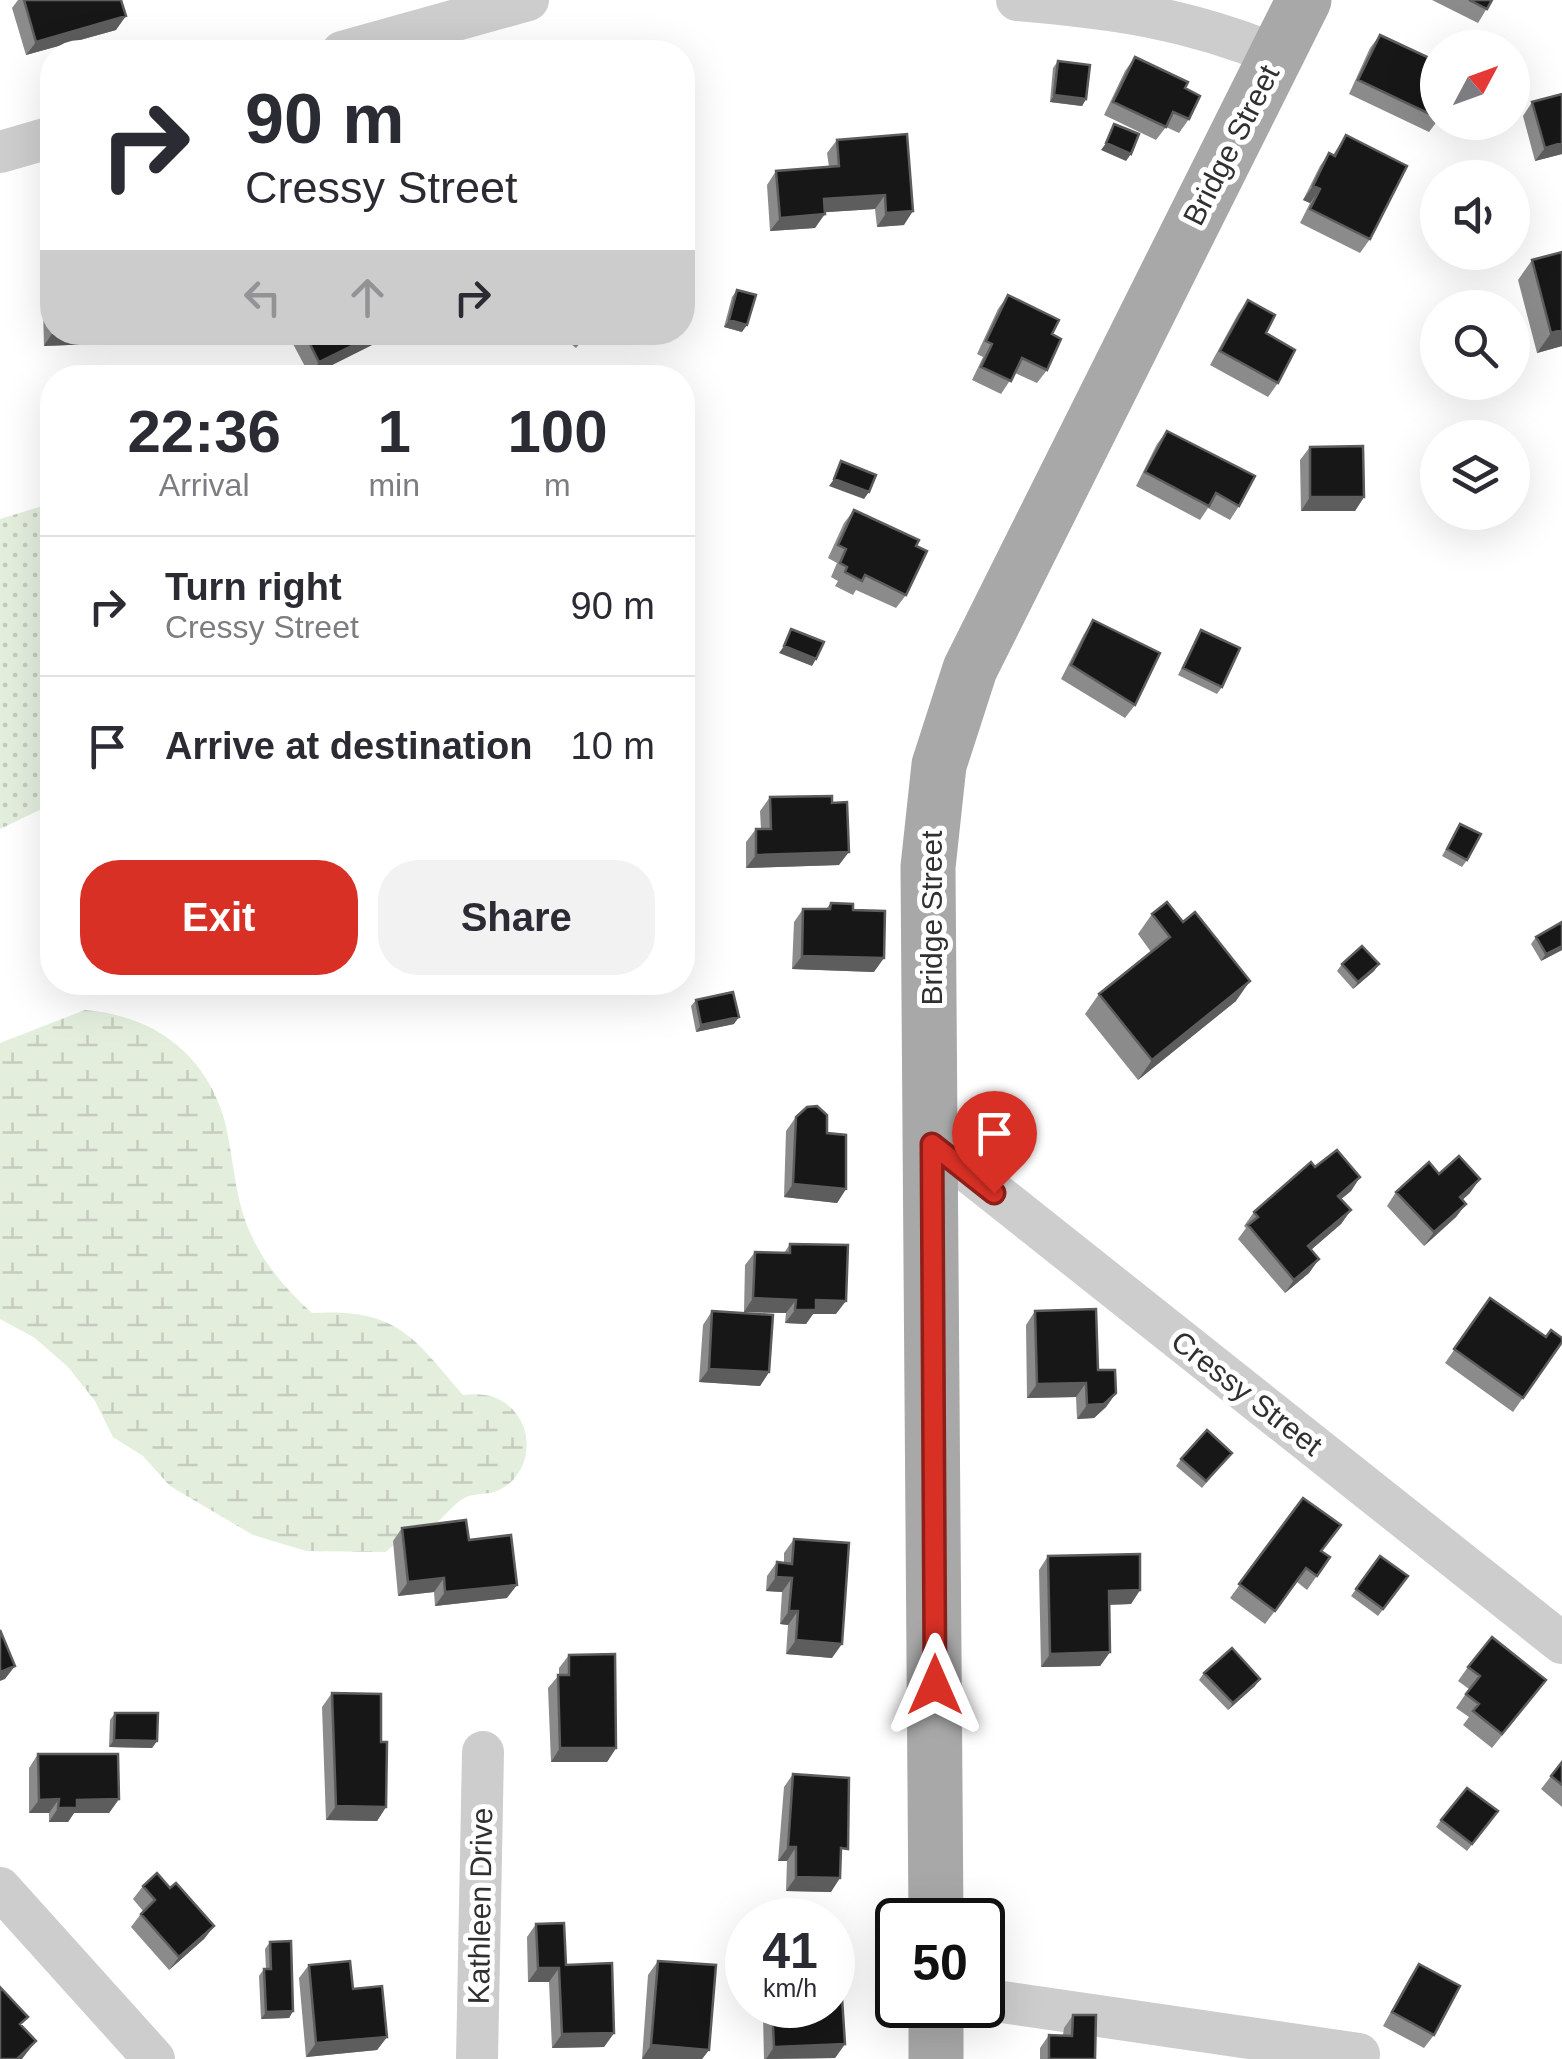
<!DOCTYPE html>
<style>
:root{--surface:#fff;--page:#f2f2f3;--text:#2b2b33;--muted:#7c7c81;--line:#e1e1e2;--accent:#d93025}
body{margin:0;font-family:Arial,sans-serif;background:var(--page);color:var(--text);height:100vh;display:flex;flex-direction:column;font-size:38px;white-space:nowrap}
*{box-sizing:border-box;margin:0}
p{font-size:32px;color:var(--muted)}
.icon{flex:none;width:55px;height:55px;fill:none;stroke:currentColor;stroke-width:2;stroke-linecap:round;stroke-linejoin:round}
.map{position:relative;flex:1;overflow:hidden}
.details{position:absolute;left:40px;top:365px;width:655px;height:630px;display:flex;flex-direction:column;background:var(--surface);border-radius:40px;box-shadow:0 10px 40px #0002}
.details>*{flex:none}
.banner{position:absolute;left:40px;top:40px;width:655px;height:305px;border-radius:40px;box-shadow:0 10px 40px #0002;background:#fff;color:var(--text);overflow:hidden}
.needle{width:65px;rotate:49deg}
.controls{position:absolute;left:1420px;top:30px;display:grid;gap:20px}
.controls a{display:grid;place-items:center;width:110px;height:110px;border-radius:50%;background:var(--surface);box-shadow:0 10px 40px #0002;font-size:50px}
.speed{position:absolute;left:725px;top:1898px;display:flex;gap:20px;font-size:50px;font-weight:700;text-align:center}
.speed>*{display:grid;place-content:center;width:130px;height:130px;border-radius:50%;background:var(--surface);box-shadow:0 10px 40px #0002;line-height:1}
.speed small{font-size:25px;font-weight:400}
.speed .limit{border:5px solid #111;border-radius:15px;background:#fff;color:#111}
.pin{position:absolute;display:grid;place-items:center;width:85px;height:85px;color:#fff;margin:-102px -42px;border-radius:50% 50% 50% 0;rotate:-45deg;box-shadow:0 0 10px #0007}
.pin .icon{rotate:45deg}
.me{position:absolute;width:110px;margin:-55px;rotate:0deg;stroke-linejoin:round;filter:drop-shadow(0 0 8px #0008)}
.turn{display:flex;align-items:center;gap:35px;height:210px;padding:0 40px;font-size:45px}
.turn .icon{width:130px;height:130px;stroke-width:2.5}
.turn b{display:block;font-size:70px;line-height:85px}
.lanes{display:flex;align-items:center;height:95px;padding:0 40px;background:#0003;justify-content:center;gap:50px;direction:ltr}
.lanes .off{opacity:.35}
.eta{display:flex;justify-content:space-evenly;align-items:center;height:170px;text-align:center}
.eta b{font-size:60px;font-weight:600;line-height:70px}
.cta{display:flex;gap:20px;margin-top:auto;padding:20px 40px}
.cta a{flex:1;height:115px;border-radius:40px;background:var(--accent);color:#fff;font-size:40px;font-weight:600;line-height:115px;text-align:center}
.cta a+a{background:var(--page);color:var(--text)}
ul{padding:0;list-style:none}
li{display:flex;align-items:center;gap:30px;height:140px;padding:0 40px;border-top:2px solid var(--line)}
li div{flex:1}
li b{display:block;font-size:38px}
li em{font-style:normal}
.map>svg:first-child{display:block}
.wetland{fill:url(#wetland-marsh)}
.park{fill:url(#park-dots)}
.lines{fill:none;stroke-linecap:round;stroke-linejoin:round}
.minor{stroke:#cdcdcd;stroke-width:42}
.major{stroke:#a8a8a8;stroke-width:55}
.wall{fill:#8b8b8b}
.shaded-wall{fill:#5d5d5d}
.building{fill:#171717;stroke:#5d5d5d;stroke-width:2.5}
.route-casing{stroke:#8d1f18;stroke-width:25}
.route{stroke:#d93025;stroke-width:18}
.labels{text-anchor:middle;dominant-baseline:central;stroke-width:10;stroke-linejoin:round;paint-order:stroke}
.street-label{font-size:30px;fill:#303030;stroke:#fff}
</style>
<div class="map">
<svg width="1562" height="2059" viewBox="0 0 1562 2059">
<defs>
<pattern id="wetland-marsh" width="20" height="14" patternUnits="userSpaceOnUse" patternTransform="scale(2.5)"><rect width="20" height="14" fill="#e3eedd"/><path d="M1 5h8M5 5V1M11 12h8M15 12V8" fill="none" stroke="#c3ccbe"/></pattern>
<pattern id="park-dots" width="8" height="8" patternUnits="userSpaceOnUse" patternTransform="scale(2.5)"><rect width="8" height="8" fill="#e3eedd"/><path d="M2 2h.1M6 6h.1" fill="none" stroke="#c3ccbe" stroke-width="1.8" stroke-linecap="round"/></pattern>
</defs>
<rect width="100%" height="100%" fill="#fff"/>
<path class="wetland" d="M85,1010c65,5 117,40 138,105 10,34 10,71 22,105 13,37 39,68 67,93 84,-5 101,23 151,82 20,-2 36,0 50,15 23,24 16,66 -14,80 -10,5 -20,3 -30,6 -13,4 -25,22 -36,30 -17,11 -32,11 -47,26l-80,-1 -53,-16 -83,-49 -27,-30 -30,-19 -18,-36 -27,-34 -33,-29 -35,-19v-276z"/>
<path class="park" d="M52,503v301l-52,25v-310z"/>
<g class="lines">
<path class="minor" d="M1017,0c95,8 170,18 259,55
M342,52l186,-52
M0,152l52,-15
M932,1143l630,500
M0,1888l154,171
M982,1999l377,55
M477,2059l6,-307"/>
<path class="major" d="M936,1920l-8,-1053 11,-102 31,-96 334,-669
M936,2005v54"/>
</g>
<path class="wall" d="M18,0h103l-5,30 -90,25 -14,-47z
M1432,0h60l-14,23z
M1380,35l58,27v58l-9,12 -80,-38 21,-46z
M1135,57l50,31 4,31 -10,14 -13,-6 -10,13 -52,-25 21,-44z
M1058,61l28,38 -4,7 -32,-4 3,-34z
M1562,94v60l-27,7 -12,-45 9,-14z
M907,134l-3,91 -27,2 -2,-18 -50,3 -10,16 -45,3 -3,-46 9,-14 53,-4 -2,-14 10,-13z
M1346,135l24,104 -10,14 -60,-30 10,-20 -7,-3 17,-34 9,-13 4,2z
M52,216v116h73l-7,11 -74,3 -3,-112z
M1532,260l30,86 -25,7 -19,-73z
M737,290l5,42 -18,-5 8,-30z
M1008,295l44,39 -5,36 -10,13 -22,-10 -14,21 -29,-14 11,-23 -6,-3 21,-45z
M1248,300l18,33 12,50 -10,14 -58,-32 28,-51z
M299,332h99l-88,44 -18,-34z
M556,332h33l-13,16z
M1167,431l72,75 -9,14 -22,-12 -8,12 -64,-34 21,-42z
M1310,447l54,50 -9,14h-54l-1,-51z
M854,510l62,36 -10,49 -10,13 -40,-18 -3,5 -18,-9 3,-5 -7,-4 6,-14 -9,-5 16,-35z
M1093,620l42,85 -10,13 -64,-39 23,-45z
M1201,630l21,57 -5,7 -39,-19z
M770,797l69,68 -93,3v-26l10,-13h5l-1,-18z
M1460,824l7,36 -5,7 -20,-11z
M831,903l22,7 21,62 -82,-3 2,-47 9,-13h23z
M1152,914l84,87 -98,79 -53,-66 14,-20 52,-42 -13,-18z
M1536,937l26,13 -21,11 -10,-17z
M1342,964h37l-5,7 -21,18 -16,-18z
M696,1000l38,24 -38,8 -5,-26z
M796,1117l31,16 19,56 -9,14 -53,-6 2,-66z
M1315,1167l45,10 -9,14 -10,8 10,11 -10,14 -30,26 8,9 -10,14 -24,20 -47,-54 8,-11 -2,-2 10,-14z
M1439,1174l31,19 -8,7 4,4 -10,13 -32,29 -37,-40 9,-14z
M790,1244l46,70h-23l-7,10 -21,-1 1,-10 -42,-1 1,-47 10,-13 29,1z
M1490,1298l56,39 16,5 -49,70 -68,-49z
M712,1311l57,61 -9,14 -61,-4 4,-57z
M1035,1311l63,59 18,23 -10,14 -12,11 -17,1 -1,-22 -49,1 -1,-73z
M1232,1453l-30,35 -26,-22 5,-7z
M1303,1498l19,53 8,6 -23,33 -10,-8 -32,42 -35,-26z
M402,1528l67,12 38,58 -72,8 -1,-14 -36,4 -5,-55z
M794,1539l38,119 -46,-4 2,-29 -8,-1 2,-32 -16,-1 1,-15 10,-14 7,1v-10z
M1048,1556l92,34 -9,14 -22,1 1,47 -10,14 -59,1 -2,-97z
M1380,1556l28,20 -30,40 -27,-20z
M569,1655l47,93 -9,14h-56l-3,-74 11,-13v-7z
M1468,1667l68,26 -44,55 -29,-23 6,-8 -13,-9 13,-19 -11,-8z
M1204,1673l51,13 -27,24 -29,-30z
M332,1693l49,49 5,65 -9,14 -51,-1 -4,-113z
M115,1713l42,28 -5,7 -43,-1 1,-27z
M38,1754l81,45 -10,14h-35l-6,9h-19v-9h-20v-45z
M1562,1762v45l-21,-18z
M793,1774l48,84 -10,34 -45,-1 1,-30h-9l6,-74z
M1498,1811l-31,40 -31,-24 5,-7z
M143,1886l27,2 44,38 -10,13 -35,31 -38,-43 12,-16 -10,-12z
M536,1924l78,109 -10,14 -52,1 -3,-66h-21l-1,-45z
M270,1942l23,69 -4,7 -28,1 -2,-43 5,-7h2l-1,-20z
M658,1961l51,89 -7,9h-60l6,-84z
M1419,1964l15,71 -10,13 -41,-22 27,-49z
M309,1965l44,24 34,48 -10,13 -71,7 -7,-79z
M770,2005h62l13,39 -10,14 -71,1 -1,-44z
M1073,2015l22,44h-55v-11l9,-13h14l1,-7z"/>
<path class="shaded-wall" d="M126,16l-10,14 -90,25 10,-13z
M1054,95l32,4 -4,7 -32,-4z
M1106,143l25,11 -5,7 -25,-11z
M1562,143v11l-27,7 10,-13z
M1313,186l7,3 -10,14 -7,-3z
M885,195l-10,14 -61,4 10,-14z
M913,211l-9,14 -27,2 9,-14z
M825,214l-10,14 -45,3 10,-13z
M729,320l18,5 -5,7 -18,-5z
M1562,330v16l-25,7 14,-20z
M53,332h72l-7,11 -74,3z
M380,332h18l-88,44 9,-14z
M834,479l35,13 -5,7 -35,-13z
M1310,497h54l-9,14h-54z
M784,646l32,13 -4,7 -33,-13z
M849,852l-10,13 -93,3 10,-13z
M1562,946v4l-21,11 5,-7z
M802,956l82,2 -10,14 -82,-3z
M1379,964l-5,7 -21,18 5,-7z
M1250,981l-14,20 -98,79 14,-20z
M739,1017l-5,7 -38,8 5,-7z
M1360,1177l-9,14 -22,18 9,-13z
M1480,1179l-10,14 -20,18 10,-14z
M793,1184l53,5 -9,14 -53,-6z
M1466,1204l-10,13 -32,29 10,-14z
M1351,1210l-10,14 -42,36 9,-14z
M1319,1259l-10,14 -24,20 9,-13z
M753,1298l43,2 -10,13 -42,-1z
M816,1300l30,1 -10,13h-23l-7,10 -21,-1 10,-13z
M709,1369l60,3 -9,14 -61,-4z
M1086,1383l-10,14 -49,1 10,-14z
M1116,1393l-10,14 -12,11 -17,1 10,-14z
M776,1577l16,1 -10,14 -16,-1z
M444,1578l-10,14 -36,4 10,-14z
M517,1585l-10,13 -72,8 10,-14z
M1140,1590l-9,14 -32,1 10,-14z
M789,1611h9l-10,14 -8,-1z
M796,1640l46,4 -10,14 -46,-4z
M1110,1652l-10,14 -59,1 9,-13z
M15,1666l-10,13 -5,2v-9z
M1260,1679l-5,7 -27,24 5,-7z
M114,1740l43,1 -5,7 -43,-1z
M560,1748h56l-9,14h-56z
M59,1799l-10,14h-20l10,-13z
M119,1799l-10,14h-35l-6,9h-19l9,-14 19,-8z
M336,1806l50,1 -9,14 -51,-1z
M788,1847h8l-9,14h-9z
M796,1877l44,1 -9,14 -45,-1z
M214,1926l-10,13 -35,31 10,-13z
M538,1968h21l-10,14h-21z
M293,2011l-4,7 -28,1 5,-7z
M614,2033l-10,14 -52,1 10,-14z
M387,2037l-10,13 -71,7 10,-14z
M36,2041l-14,18h-5z
M845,2044l-10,14 -69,1 8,-12z
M651,2045l58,5 -7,9h-60z"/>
<path class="building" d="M24,0h97l5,16 -90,26z
M1469,0h23l-5,9z
M1380,35l58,27v56l-80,-38z
M1135,57l53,25 -3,6 15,8 -11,23 -16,-7 -7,15 -53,-25z
M1058,61l32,4 -4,34 -32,-4z
M1562,94v49l-17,5 -13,-46z
M1114,124l25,10 -8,20 -25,-11z
M907,134l6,77 -27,2 -1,-18 -61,4 1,15 -45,4 -4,-47 63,-5 -2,-26z
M1346,135l61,31 -37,73 -60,-30 10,-20 -7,-3 16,-33 6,3z
M1562,252v78l-11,3 -19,-73z
M737,290l19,5 -9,30 -18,-5z
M1008,295l51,25 -7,14 9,5 -14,31 -25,-12 -11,23 -30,-14 11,-23 -6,-3z
M1248,300l27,15 -9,18 29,17 -17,33 -58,-32z
M304,332h76l-61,30z
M1167,431l88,45 -16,30 -23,-13 -7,13 -64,-34z
M1363,446l1,51h-54v-50z
M841,461l35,14 -7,17 -35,-13z
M854,510l65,30 -3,6 11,5 -21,44 -41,-20 -3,6 -17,-9 2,-5 -7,-4 6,-14 -8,-4z
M1093,620l67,33 -25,52 -64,-40z
M791,629l33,13 -8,17 -32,-13z
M1201,630l39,18 -18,39 -39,-19z
M832,796v7l15,-1 2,50 -93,3v-26h15l-1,-32z
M1460,824l21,10 -14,26 -20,-11z
M1167,902l16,20 12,-10 55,69 -98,79 -53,-66 71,-57 -18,-23z
M831,903l22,1v6l32,1 -1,47 -82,-2 1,-47h27z
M1562,922v24l-16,8 -10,-17z
M1362,946l17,18 -21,18 -16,-18z
M733,992l6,25 -38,8 -5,-25z
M817,1106l10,9v18l19,2v54l-53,-5 3,-67 11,-10z
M1337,1150l23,27 -22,19 13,14 -43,36 11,13 -25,21 -46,-55 10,-8 -4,-5 57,-50 4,5z
M1459,1156l21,23 -20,18 6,7 -32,28 -38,-40 33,-30 10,12z
M790,1244l58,1 -2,56 -30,-1v10h-21l1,-10 -43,-2 2,-46 35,1z
M1490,1298l56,39 5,-7 11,8v4l-39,56 -69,-49z
M1096,1309l2,61h17l1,23 -12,11 -17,1 -1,-22 -49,1 -2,-73z
M712,1311l61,4 -4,57 -60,-3z
M1207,1430l25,23 -26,28 -25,-22z
M1303,1498l38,27 -20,26 9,6 -13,19 -11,-8 -31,43 -36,-27z
M466,1520l3,20 42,-5 6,50 -72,7 -1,-14 -36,4 -6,-54z
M794,1539l55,4 -7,101 -46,-4 2,-29h-9l3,-33 -16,-1 1,-15 15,2z
M1140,1554v36l-31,1 1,61 -60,2 -2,-98z
M1380,1556l28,20 -25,33 -27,-20z
M0,1630l15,36 -15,6z
M1492,1637l54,43 -44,54 -29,-23 6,-7 -13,-10 14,-18 -12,-9z
M1232,1648l28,31 -27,24 -29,-30z
M615,1654l1,94h-56l-2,-73h11v-20z
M332,1693l49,1v48h6l-1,65 -50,-1z
M115,1713h43l-1,28 -43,-1z
M38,1754h80l1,45 -42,1v8h-19l1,-9 -20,1z
M1562,1762v23l-11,-9z
M793,1774l56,4 -1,71 -7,-1 -1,30 -44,-1v-30h-8z
M1467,1788l31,23 -26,33 -31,-24z
M157,1873l13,15 6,-5 38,43 -35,31 -38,-43 14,-14 -12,-14z
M564,1923l2,42 46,-2 2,70 -52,1 -3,-66h-21l-2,-44z
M291,1941l2,70 -27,1 -2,-43h7l-1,-27z
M350,1961l3,28 29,-3 5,51 -71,6 -7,-78z
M658,1961l58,4 -7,85 -58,-5z
M1419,1964l41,22 -26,49 -42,-23z
M0,1987l28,30 -8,7 16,17 -19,18h-17z
M842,1998l3,46 -71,3 -2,-42h60v-6z
M1073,2015h23l-1,44h-46v-24l23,1z"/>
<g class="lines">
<defs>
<path id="route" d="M935,1685l-3,-541 62,49"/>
</defs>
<use href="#route" class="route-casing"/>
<use href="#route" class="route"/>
</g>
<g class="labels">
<g class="street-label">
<text transform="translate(1231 145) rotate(-63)">Bridge Street</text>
<text transform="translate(931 918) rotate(-90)">Bridge Street</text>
<text transform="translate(1247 1393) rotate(38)">Cressy Street</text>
<text transform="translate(480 1906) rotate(-89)">Kathleen Drive</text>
</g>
</g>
</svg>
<div class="controls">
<a><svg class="needle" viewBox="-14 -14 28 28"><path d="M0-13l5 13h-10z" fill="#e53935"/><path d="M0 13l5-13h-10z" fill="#7c7c81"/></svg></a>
<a><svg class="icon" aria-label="sound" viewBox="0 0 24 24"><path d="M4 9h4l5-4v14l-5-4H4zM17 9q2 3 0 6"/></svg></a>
<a><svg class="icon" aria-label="search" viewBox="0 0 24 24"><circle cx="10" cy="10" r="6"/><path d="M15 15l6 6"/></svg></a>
<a><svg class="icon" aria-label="layers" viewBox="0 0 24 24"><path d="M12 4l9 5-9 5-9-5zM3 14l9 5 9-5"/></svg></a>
</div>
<div class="speed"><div>41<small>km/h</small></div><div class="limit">50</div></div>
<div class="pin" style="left:994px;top:1193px;background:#d93025"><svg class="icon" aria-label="arrive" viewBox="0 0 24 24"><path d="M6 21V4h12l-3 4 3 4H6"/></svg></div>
<svg class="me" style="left:935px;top:1685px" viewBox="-20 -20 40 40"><path d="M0-17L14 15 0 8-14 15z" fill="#d93025" stroke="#fff" stroke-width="4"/></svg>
<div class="banner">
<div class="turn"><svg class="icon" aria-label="right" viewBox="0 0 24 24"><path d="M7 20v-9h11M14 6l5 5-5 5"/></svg><div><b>90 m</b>Cressy Street</div></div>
<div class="lanes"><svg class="icon off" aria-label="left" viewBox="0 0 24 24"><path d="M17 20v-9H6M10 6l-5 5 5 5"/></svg><svg class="icon off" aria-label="ahead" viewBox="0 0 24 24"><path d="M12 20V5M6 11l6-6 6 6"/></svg><svg class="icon" aria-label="right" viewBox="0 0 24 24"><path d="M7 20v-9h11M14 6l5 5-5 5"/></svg></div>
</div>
<section class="details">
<div class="eta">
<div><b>22:36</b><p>Arrival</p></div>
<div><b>1</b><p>min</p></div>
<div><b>100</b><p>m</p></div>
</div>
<ul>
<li><svg class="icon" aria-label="right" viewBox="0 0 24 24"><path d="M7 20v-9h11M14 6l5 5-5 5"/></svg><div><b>Turn right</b><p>Cressy Street</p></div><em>90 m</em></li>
<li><svg class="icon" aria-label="arrive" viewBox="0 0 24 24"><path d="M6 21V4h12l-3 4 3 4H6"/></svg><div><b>Arrive at destination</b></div><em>10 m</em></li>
</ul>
<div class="cta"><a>Exit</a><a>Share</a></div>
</section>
</div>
